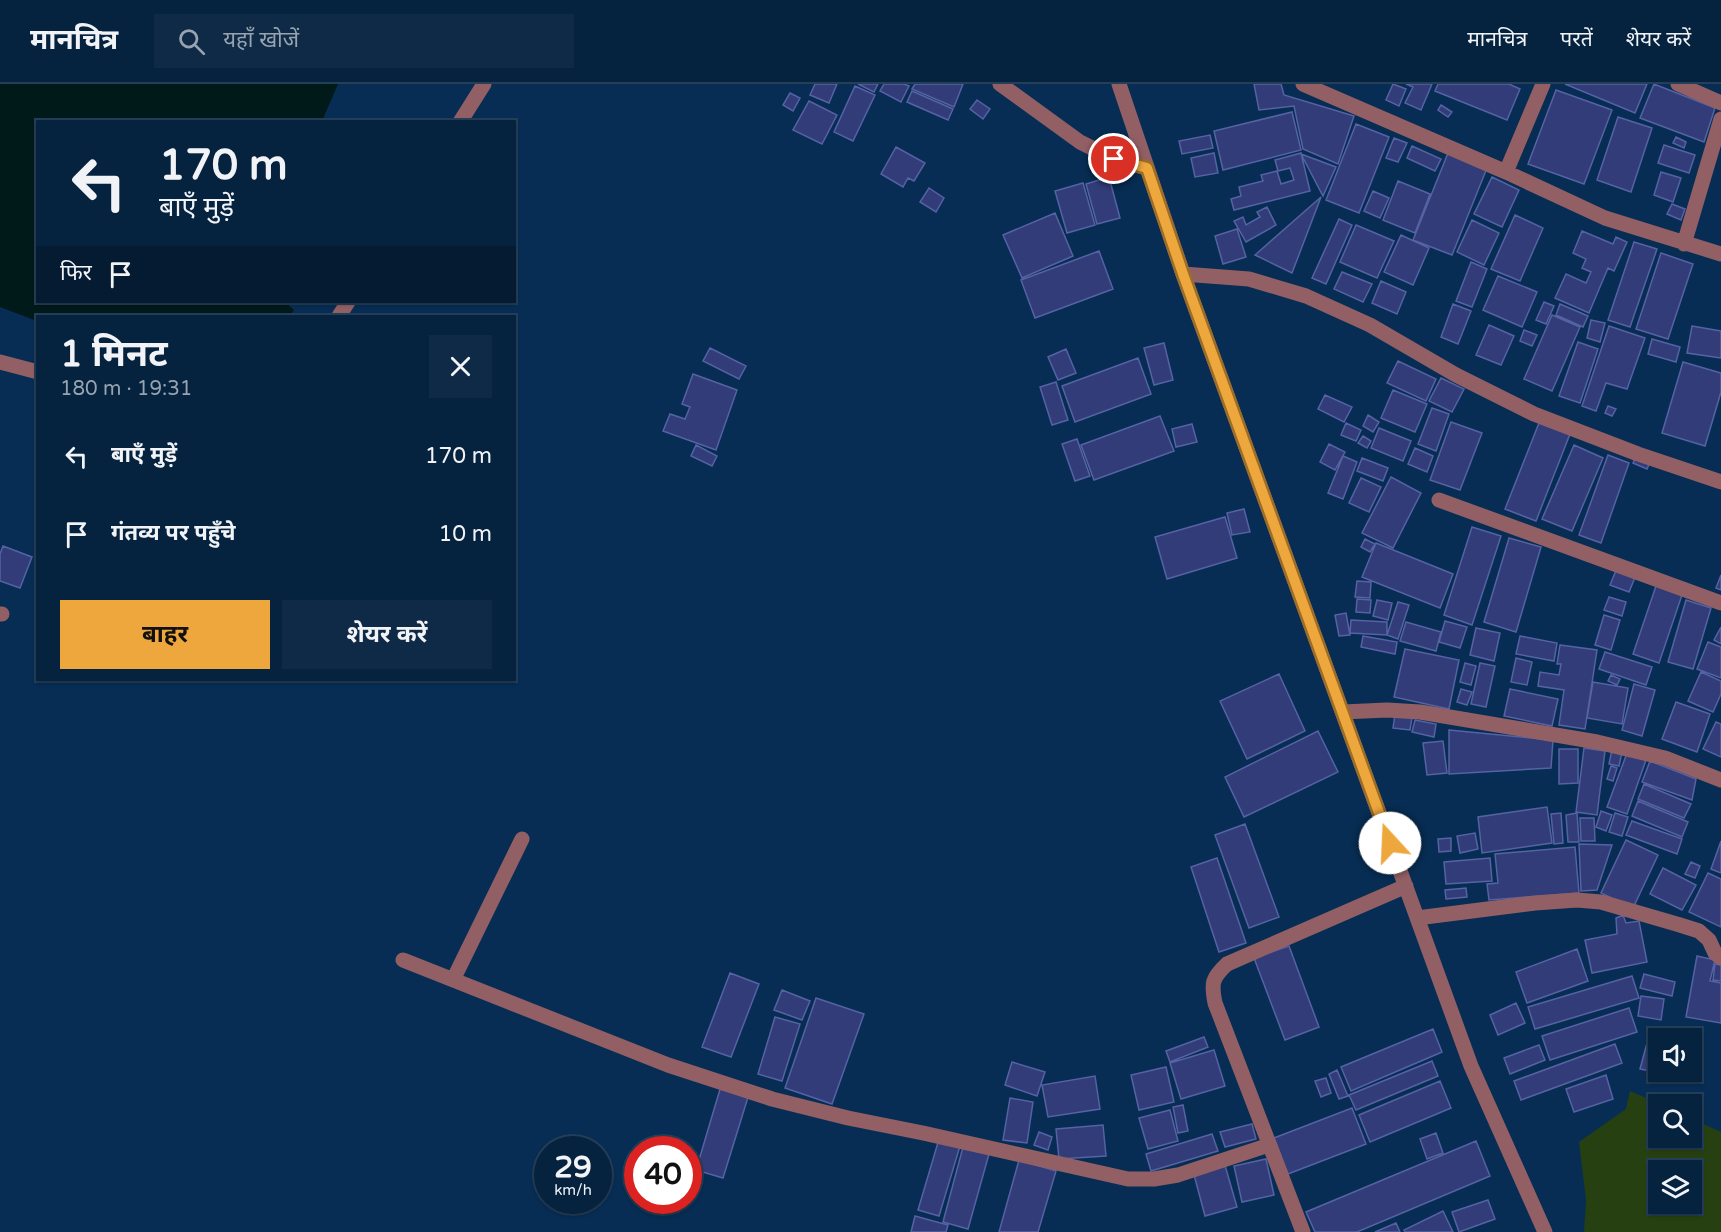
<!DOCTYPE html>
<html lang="hi">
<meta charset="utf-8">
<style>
:root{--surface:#05223f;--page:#0e2a46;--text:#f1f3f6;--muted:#97a4b0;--line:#263f59;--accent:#eea73c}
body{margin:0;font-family:"Varela Round","Noto Sans Devanagari",sans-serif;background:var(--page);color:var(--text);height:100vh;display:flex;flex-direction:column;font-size:22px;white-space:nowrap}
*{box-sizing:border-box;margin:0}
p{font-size:20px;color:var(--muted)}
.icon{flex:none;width:33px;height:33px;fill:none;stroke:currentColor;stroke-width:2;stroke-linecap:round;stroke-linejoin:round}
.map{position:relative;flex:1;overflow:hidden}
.panel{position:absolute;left:36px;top:231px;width:480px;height:366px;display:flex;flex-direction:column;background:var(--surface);border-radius:0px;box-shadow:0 2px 4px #0004,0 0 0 2px var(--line)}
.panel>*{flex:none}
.guide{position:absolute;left:36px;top:36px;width:480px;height:183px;border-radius:0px;box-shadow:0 2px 4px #0004,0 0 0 2px var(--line);background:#05223f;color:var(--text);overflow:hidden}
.tools{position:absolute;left:1648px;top:944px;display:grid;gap:12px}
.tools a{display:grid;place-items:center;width:54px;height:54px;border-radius:0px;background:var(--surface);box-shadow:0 2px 4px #0004,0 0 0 2px var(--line);font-size:30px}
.speed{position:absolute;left:534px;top:1052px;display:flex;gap:12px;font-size:30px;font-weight:700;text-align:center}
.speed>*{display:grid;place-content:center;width:78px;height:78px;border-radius:50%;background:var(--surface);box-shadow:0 2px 4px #0004,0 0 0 2px var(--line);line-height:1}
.speed small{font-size:15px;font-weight:400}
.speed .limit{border:9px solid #d22;background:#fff;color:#111}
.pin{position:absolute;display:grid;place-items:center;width:51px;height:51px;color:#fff;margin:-26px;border:3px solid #fff;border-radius:50%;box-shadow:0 2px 6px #0007}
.me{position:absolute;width:66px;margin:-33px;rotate:340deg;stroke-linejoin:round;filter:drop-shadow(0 0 4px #0008)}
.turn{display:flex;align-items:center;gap:21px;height:126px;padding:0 24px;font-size:27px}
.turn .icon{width:78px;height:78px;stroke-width:2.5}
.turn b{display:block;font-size:42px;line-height:51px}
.then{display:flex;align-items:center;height:57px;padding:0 24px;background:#0003;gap:12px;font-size:22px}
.round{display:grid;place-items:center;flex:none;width:63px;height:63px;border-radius:0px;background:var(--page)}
.headline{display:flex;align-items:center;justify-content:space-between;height:102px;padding:0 24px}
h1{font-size:36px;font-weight:700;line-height:45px}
.cta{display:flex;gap:12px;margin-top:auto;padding:12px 24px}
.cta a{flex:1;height:69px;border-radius:0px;background:var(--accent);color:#111;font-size:24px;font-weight:700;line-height:69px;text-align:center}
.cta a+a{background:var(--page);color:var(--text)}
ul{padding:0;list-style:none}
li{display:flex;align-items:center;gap:18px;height:78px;padding:0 24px}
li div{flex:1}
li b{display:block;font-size:22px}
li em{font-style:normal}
header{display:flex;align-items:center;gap:36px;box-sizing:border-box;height:84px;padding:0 30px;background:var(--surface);border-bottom:2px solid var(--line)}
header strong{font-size:28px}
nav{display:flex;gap:33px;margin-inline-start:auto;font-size:21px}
.search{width:420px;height:54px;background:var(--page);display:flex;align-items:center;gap:15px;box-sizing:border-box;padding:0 21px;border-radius:0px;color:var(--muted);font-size:22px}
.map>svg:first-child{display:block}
.green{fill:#274012;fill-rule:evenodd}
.water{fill:#001919}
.building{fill:#323c79;stroke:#5562a3;stroke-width:1.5}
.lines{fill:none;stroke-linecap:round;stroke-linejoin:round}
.minor{stroke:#926064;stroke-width:15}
.route-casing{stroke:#9b6d27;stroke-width:15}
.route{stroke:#eea73c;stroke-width:10}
</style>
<header>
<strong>मानचित्र</strong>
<div class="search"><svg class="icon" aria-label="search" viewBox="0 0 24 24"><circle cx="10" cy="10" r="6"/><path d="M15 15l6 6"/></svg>यहाँ खोजें</div>
<nav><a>मानचित्र</a><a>परतें</a><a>शेयर करें</a></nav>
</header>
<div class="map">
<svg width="1721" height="1148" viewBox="0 0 1721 1148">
<rect width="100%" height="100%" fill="#072d54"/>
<path class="green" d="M1630,1007l30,13 -1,33h33v-18l29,13v100h-137l2,-32 -7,-58 47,-33zM1659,1086h33v33h-33z"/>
<path class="water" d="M0,0h338l-16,37 -284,1v180h247l9,8 -4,6h-252l-1,5 -37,-14z"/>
<path class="building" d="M815,0h22l-8,19 -19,-8z
M858,0h20l-4,8z
M884,0h20l5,2 -8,16 -21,-11z
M915,0h48l-9,23 -42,-18z
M1254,0h27l3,11 70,21 -16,48 -35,-15 -9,-43 -35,4z
M1393,0l13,5 -7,17 -13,-6z
M1406,0h26l-11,26 -16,-7 8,-16z
M1438,0h71l11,5 -13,31 -72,-29z
M1565,0h82l-12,29z
M1654,0l61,24 -11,34 -64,-24z
M855,2l20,9 -22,46 -19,-9z
M1556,6l56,20 -28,74 -56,-20z
M912,7l41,18 -5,11 -41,-18z
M790,9l10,5 -7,13 -10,-6z
M977,16l13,9 -7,10 -13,-10z
M809,17l28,14 -15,29 -29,-14z
M1441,21l11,7 -4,5 -10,-7z
M1292,28l9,38 -78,20 -9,-39z
M1618,33l34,11 -21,64 -34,-12z
M1356,40l33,13 -30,76 -33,-13z
M1210,51l3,13 -31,6 -3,-13z
M1676,53l10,5 -2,6 -11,-5z
M1394,54l13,5 -9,19 -12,-4z
M1664,61l31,10 -6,18 -31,-10z
M1412,62l29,13 -6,12 -28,-13z
M896,63l29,16 -11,18 -6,-3 -5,9 -22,-13z
M1214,69l4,20 -23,4 -4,-19z
M1301,69l9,38 -76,19 -3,-11 10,-3 -2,-9 24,-6 -2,-6 16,-4 4,13 13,-4 -4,-12 -12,3 -3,-11z
M1448,69l39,15 -35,87 -39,-15z
M1301,70l35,13 -13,29z
M1661,88l20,6 -8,24 -19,-7z
M1109,93l11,41 -23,6 -11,-40z
M1492,93l27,13 -17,37 -28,-13z
M1398,97l32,13 -15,39 -32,-13z
M1083,99l12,42 -28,8 -12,-42z
M929,104l15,10 -8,14 -16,-10z
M1373,107l16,7 -9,20 -16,-7z
M1321,113l-29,76 -37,-18z
M1672,120l13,5 -4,11 -14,-6z
M1267,123l9,18 -30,17 -12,-21 9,-4 3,8 14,-8 -3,-5z
M1055,129l18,43 -51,22 -19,-43z
M1515,131l28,13 -23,53 -29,-12z
M1339,135l13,6 -26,59 -14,-6z
M1472,136l27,13 -15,32 -27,-13z
M1356,141l38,16 -17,37 -37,-16z
M1237,145l9,28 -23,7 -8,-28z
M1582,147l31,13 3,-7 11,5 -13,29 -6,-3 -19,45 -34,-15 11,-24 20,9 5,-11 -9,-4 4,-9 -13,-6z
M1401,151l28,13 -16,37 -29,-13z
M1634,158l23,7 -27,78 -22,-7z
M1099,167l14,38 -78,29 -14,-38z
M1661,169l32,11 -25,75 -32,-10z
M1471,178l16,7 -15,38 -16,-6z
M1342,188l30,12 -9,18 -29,-13z
M1498,192l39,16 -15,35 -39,-17z
M1381,197l25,11 -9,22 -25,-11z
M1544,218l10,4 -8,18 -10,-4z
M1453,220l18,7 -13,33 -17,-7z
M1560,220l28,12 -5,11 -27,-12z
M1552,231l28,12 -28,64 -28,-12z
M1591,236l14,3 -5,19 -13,-4z
M1489,241l25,11 -13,29 -25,-10z
M1609,242l36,12 -18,51 -21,-6 -10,28 -14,-5z
M1692,242l29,5v27l-34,-5z
M1524,246l13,5 -5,11 -12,-5z
M1652,255l28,8 -4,15 -28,-8z
M1578,258l20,7 -18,54 -21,-7z
M1164,259l9,37 -19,5 -10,-37z
M710,264l36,18 -7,13 -36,-18z
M1066,265l10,24 -18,7 -10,-23z
M1138,274l13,36 -76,28 -13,-36z
M1398,277l38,18 -10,22 -39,-18z
M1683,278l38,11v19l-16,54 -43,-13z
M693,290l44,16 -21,60 -53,-19 7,-17 15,5 5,-12 -8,-3z
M1441,294l23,11 -12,23 -23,-11z
M1056,298l12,38 -16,5 -12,-38z
M1393,306l34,14 -12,28 -34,-14z
M1325,311l27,12 -8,15 -26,-13z
M1608,322l8,3 -4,7 -7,-3z
M1432,324l17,6 -13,37 -18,-7z
M1368,331l11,7 -6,10 -10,-6z
M1160,332l14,35 -80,29 -13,-35z
M1451,338l31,11 -22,57 -30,-10z
M1346,339l15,7 -5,11 -15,-6z
M1539,339l31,11 -34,87 -31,-12z
M1192,340l5,18 -21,5 -4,-18z
M1379,344l32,13 -8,20 -32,-13z
M1363,352l8,5 -4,7 -9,-5z
M1077,355l13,37 -15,5 -13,-37z
M1329,360l16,8 -10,18 -15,-8z
M696,361l21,11 -5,10 -21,-10z
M1574,361l29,13 -31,73 -30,-12z
M1415,364l18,8 -6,16 -19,-8z
M1608,371l21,8 -28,80 -22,-8z
M1343,372l14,6 -14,37 -15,-6z
M1636,372l14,6 -3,7 -14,-6z
M1362,374l26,10 -5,13 -26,-10z
M1391,393l30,16 -28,55 -31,-15z
M1361,394l20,9 -12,25 -20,-9z
M1244,425l6,23 -18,3 -5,-22z
M1225,433l12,41 -70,21 -12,-42z
M1472,443l29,9 -29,89 -28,-10z
M1509,454l32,9 -25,85 -32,-10z
M1365,455l10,5 -5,8 -9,-5z
M1376,459l77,31 -13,34 -78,-31z
M3,462l29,11 -12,31 -20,-7v-27z
M1617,484l19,7 -7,17 -19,-7z
M1721,491v15l-5,-2z
M1357,497l14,1 -1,16 -15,-1z
M1657,499l26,9 -24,71 -26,-9z
M1609,513l17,5 -4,14 -18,-6z
M1357,515l14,1 -1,13 -14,-1z
M1377,516l15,3 -4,17 -15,-4z
M1686,516l25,8 -18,61 -25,-7z
M1398,518l11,3 -11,34 -11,-4z
M1346,529l4,22 -11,1 -4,-21z
M1604,531l16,5 -9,30 -16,-5z
M1351,536l36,2v13l-37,-2z
M1445,537l22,6 -7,21 -21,-6z
M1406,538l35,10 -5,19 -36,-10z
M1721,543v17l-7,-4z
M1476,544l24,5 -6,28 -24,-6z
M1363,552l34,6 -2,12 -34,-7z
M1520,552l37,7 -3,18 -38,-7z
M1708,558l13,5v31l-24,-9z
M1560,561l37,5 -12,79 -26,-4 5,-35 -26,-4 2,-14 19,3 2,-11h-4z
M1405,565l54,11 -10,49 -55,-12z
M1605,568l47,15 -6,18 -47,-16z
M1516,574l16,4 -5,23 -16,-3z
M1465,579l11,3 -5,19 -11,-3z
M1480,579l15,3 -9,41 -15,-3z
M1701,588l20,9v13l-8,18 -25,-11z
M1279,590l26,57 -58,28 -27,-58z
M1611,591l9,4 -3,6 -9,-4z
M1593,598l35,6 -6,36 -35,-6z
M1634,600l21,6 -13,46 -20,-6z
M1461,605l11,3 -5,13 -10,-3z
M1510,605l48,10 -6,27 -48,-10z
M1676,618l34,12 -13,38 -35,-13z
M1395,630l17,3 -2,13 -17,-2z
M1415,636l21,4 -2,13 -22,-5z
M1716,638l5,2v33l-18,-8z
M1449,646l104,10 -2,28 -102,6z
M1318,647l20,41 -94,45 -19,-40z
M1443,657l4,32 -20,2 -4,-32z
M1584,664l21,3 -8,64 -21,-3z
M1559,665h19v34l-19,1z
M1612,665l10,3 -3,14 -10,-2z
M1627,669l19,7 -19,54 -20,-7z
M1650,677l46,18 -4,21 -50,-18z
M1611,682l6,2 -4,13 -6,-2z
M1644,700l47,20 -7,14 -46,-19z
M1638,717l50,21 -6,15 -50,-21z
M1547,723l5,36 -70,10 -4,-36z
M1601,727l11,4 -6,16 -10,-4z
M1561,729l2,30 -9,1 -3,-30z
M1577,729l2,29h-11l-2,-27z
M1615,729l13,4 -6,19 -13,-4z
M1580,734h14l1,23h-14z
M1632,737l50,18 -5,15 -51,-19z
M1245,740l34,93 -30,11 -34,-93z
M1475,749l3,16 -18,4 -3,-17z
M1451,754v13l-12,1 -1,-13z
M1626,756l32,15 -25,53 -32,-15z
M1721,757v32l-10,-4z
M1579,760l33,1 -15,45 -16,1z
M1575,763l4,46 -90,7 -2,-16 11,-1 -3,-29z
M1217,774l29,85 -27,9 -28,-85z
M1490,774l2,23 -46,3 -2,-22z
M1691,778l9,4 -5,12 -10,-4z
M1663,784l33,17 -14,25 -32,-16z
M1708,789l13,6v48l-32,-15z
M1466,804l1,9 -21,2 -1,-9z
M1623,831l3,8 13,-2 8,41 -55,11 -7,-33 32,-6 -1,-16z
M1289,862l30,81 -34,13 -31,-82z
M1577,865l11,32 -61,22 -11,-31z
M1697,872l18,4 -5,21 11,2v40l-35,-6z
M1715,880l6,1v16l-8,-1z
M730,889l29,11 -28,73 -29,-10z
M1644,890l31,8 -3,14 -32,-8z
M1632,892l7,22 -104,31 -7,-22z
M782,906l28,11 -8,19 -28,-10z
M1641,912l23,3 -3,21 -23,-4z
M816,914l48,16 -32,90 -47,-16z
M1516,919l9,20 -27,12 -8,-20z
M1629,924l8,24 -87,28 -8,-24z
M775,933l25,7 -18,57 -24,-7z
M1433,945l9,23 -91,39 -10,-24z
M1204,953l4,10 -38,15 -4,-11z
M1647,959l12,3 1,27 -20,-4z
M1615,960l7,19 -101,37 -7,-19z
M1539,961l6,15 -35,14 -6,-16z
M1692,964l9,2 -6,19 -3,-1z
M1214,966l11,36 -44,13 -11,-36z
M1432,977l6,15 -82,34 -7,-15z
M1012,978l33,10 -8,24 -32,-11z
M1166,983l8,35 -35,8 -8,-35z
M1337,986l11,26 -9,3 -10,-25z
M1606,991l7,24 -39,13 -8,-23z
M1095,992l5,33 -52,8 -6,-32z
M1326,994l5,15 -10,4 -6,-16z
M1440,997l11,27 -81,34 -11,-27z
M721,1002l28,8 -26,84 -27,-8z
M1010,1014l23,4 -6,41 -24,-3z
M1183,1021l5,26 -10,2 -5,-26z
M1352,1024l14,36 -78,30 -14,-36z
M1170,1026l8,31 -30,8 -9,-31z
M1252,1040l4,15 -31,8 -5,-15z
M1103,1041l3,31 -47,3 -3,-30z
M1039,1048l13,5 -4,13 -14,-5z
M1436,1049l7,20 -16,6 -7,-20z
M1212,1050l6,17 -67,20 -5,-17z
M939,1055l21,7 -21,70 -21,-6z
M1476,1057l14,35 -133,56h-42l-9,-20z
M963,1063l26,7 -21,75 -25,-7z
M1266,1075l8,36 -32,7 -8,-36z
M1019,1076l37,11 -18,61h-39z
M1224,1078l13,45 -32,9 -12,-45z
M1488,1116l7,19 -36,13 -7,-20z
M1443,1127l10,21h-48l-1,-2z
M915,1132l33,9 -2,7h-35z
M1396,1139l4,9h-25z"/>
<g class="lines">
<path class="minor" d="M1000,0l80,58 34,17 33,9
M1119,0l64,190 288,792 74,166
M1303,0l203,88 99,46 116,36
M1678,0l43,19
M460,38l24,-38
M1506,88l37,-88
M1684,160l37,-125
M1183,190l66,5 57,17 64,29 86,50 78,39 104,40 83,28
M339,232l9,-14
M0,278l38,10
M1439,416l282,103
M0,530h2
M1343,628l44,-2 33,2 177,30 68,16 56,22
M1417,834l118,-15 42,-3 24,2 79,23 19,6 10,9 6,13 6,5
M403,876l265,105 104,34 76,19 75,15 205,46h26l24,-4 91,-30
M453,896l69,-141
M1303,1148l-88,-229c-4,-20 -3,-25 12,-39l179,-78"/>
</g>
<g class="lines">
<defs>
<path id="route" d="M1114,75l33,9 36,106 207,569"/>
</defs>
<use href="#route" class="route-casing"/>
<use href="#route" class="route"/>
</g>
</svg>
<div class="tools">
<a><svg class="icon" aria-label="sound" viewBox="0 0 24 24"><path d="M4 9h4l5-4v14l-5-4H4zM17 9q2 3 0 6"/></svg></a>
<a><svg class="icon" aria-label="search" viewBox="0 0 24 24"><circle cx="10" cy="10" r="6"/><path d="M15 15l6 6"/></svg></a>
<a><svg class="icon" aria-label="layers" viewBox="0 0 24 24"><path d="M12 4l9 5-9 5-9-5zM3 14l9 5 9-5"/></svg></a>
</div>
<div class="speed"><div>29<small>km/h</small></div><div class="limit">40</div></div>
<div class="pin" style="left:1114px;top:75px;background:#d93025"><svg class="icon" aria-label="arrive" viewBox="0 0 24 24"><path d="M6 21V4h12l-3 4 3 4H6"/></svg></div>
<svg class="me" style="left:1390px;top:759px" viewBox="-20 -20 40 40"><circle r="19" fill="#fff"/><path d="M0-13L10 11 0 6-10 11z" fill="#eea73c"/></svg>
<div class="guide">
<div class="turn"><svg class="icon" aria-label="left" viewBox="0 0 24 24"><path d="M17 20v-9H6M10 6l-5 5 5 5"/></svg><div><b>170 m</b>बाएँ मुड़ें</div></div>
<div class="then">फिर<svg class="icon" aria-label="arrive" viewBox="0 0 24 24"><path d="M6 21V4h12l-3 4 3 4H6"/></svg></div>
</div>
<section class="panel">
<div class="headline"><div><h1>1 मिनट</h1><p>180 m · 19:31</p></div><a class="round"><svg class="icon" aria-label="close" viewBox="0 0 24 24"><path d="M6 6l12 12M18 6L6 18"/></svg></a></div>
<ul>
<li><svg class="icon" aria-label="left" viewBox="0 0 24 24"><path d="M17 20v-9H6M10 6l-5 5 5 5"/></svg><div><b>बाएँ मुड़ें</b></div><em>170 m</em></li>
<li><svg class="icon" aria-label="arrive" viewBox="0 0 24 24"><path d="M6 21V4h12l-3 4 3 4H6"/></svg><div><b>गंतव्य पर पहुँचे</b></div><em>10 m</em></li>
</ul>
<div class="cta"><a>बाहर</a><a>शेयर करें</a></div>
</section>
</div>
